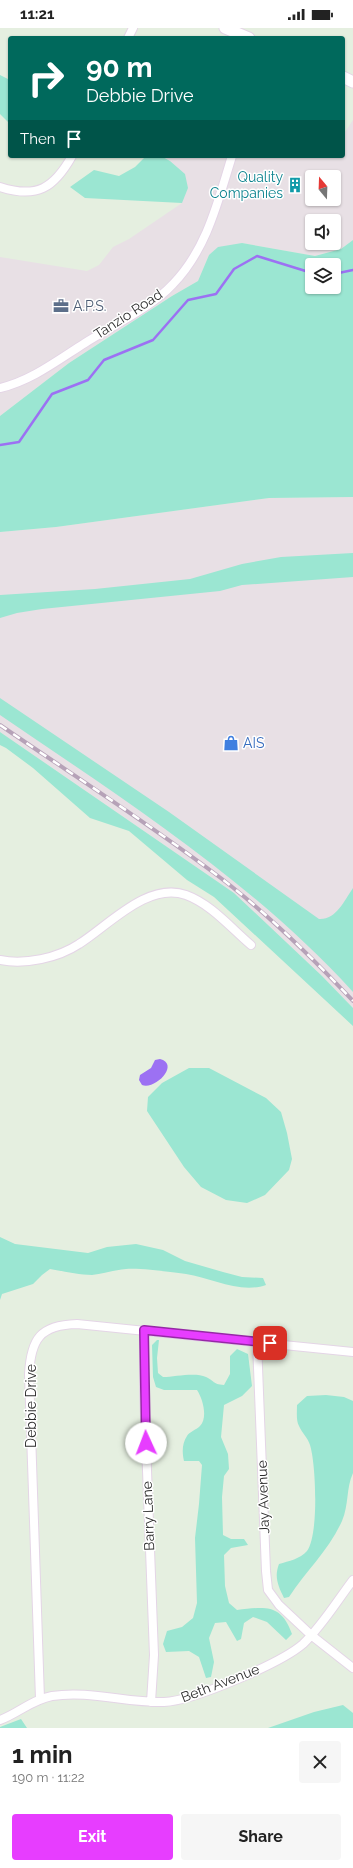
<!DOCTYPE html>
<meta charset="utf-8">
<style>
:root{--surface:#fff;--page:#f6f6f6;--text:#222;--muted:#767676;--accent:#e73dff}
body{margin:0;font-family:Raleway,sans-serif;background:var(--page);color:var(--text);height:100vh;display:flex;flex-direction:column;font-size:15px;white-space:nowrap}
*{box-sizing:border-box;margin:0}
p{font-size:13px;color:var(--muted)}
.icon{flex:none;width:22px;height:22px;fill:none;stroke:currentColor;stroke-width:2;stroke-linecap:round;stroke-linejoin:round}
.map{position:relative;height:1700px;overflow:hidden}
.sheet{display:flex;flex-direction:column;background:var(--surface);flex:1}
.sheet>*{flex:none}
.top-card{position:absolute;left:8px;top:8px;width:337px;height:122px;border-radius:4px;box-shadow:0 1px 3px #0004;background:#00695c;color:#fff;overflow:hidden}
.needle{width:26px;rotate:341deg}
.fabs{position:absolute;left:305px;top:142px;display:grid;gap:8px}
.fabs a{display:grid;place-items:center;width:36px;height:36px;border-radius:4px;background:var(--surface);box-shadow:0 1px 3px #0004;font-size:20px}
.pin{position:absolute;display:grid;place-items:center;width:34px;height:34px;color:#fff;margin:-17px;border-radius:8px;box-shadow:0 2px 6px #0006}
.me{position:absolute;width:44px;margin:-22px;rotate:358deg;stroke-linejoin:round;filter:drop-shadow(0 0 3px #0008)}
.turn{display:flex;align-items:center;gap:14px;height:84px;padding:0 12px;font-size:18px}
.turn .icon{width:52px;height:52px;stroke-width:2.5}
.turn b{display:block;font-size:28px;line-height:34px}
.then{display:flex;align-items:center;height:38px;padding:0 12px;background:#0003;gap:8px;font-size:15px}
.round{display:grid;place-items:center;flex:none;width:42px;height:42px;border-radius:4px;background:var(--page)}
.overview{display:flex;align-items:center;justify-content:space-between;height:68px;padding:0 12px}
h1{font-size:24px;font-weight:700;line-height:30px}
.button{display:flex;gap:8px;margin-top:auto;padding:8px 12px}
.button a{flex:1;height:46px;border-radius:4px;background:var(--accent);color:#fff;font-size:16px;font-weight:700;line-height:46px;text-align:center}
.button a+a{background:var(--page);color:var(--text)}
.status{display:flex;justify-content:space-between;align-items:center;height:28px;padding:0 20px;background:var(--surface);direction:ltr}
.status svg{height:11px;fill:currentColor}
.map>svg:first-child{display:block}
.industrial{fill:#e8e0e5;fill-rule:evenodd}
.green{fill:#9be6d2;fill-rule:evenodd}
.water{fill:#9c71f3}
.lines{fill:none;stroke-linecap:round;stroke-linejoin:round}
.stream{stroke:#9c71f3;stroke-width:2.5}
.minor-casing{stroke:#e4d5e6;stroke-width:10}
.secondary-casing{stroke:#e4d5e6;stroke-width:13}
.minor{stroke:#fff;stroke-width:8}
.secondary{stroke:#fff;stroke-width:11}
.rail-casing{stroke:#b6a2b8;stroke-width:4}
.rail{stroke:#fff;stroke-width:2.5;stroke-dasharray:8;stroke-linecap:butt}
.route-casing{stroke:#9628a6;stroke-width:10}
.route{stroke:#e73dff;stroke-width:7}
.labels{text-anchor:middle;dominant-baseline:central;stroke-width:3;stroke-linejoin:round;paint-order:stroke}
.culture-label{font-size:14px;fill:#0d838f;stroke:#fff;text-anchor:end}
.service-label{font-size:14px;fill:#4e5e75;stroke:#fff;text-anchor:start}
.street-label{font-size:14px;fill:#2d2d2d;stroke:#fff}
.shop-label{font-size:14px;fill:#366cbe;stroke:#fff;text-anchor:start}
</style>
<div class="status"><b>11:21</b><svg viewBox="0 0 49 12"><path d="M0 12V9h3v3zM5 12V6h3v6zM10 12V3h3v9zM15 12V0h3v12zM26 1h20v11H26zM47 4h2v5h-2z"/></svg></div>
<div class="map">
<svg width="353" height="1700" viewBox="0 0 353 1700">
<rect width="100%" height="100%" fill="#e5efe0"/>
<path class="industrial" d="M353,92v120l-12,9 -26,7 -73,-13 -33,12 -11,26 -26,15 -103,67 -69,53v-159l87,14 12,-6 14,-18 16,-8 53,-36 -12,-42 -9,-5h182v-21zM312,149h22v22h-22zM312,193h22v22h-22z
M353,469v511l-31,-32 -88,-83 -234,-161v-200l56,-5 213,-29z"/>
<path class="green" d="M0,47l10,5v42h-2l-8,-8z
M146,128h15l9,5 15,13 3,14 -6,15 -97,-5 -15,-11 24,-17 25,6 16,-9z
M353,212v257l-84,1 -213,29 -56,5v-116l69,-53 103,-67 26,-15 11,-26 9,-8 24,-4 73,13 26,-7zM312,237h22v22h-22z
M353,525v24l-111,8 -22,6 -178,18 -25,4 -17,5v-23l95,-6 95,-10 52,-15 39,-7z
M0,670l169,114 150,107c17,1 25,-18 34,-31v104c-101,-111 -230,-193 -353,-277z
M0,704l234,161 88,83 31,32v18l-139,-129 -27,-17 -58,-49 -39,-13 -57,-50 -27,-20 -6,-3z
M189,1040h20l57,30 15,14 6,21 5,26 -3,11 -24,25 -18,8 -21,-3 -25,-13 -17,-20 -37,-56 1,-14 14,-14z
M0,1209l15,7 73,9 19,-6 29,-3 27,6 22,11 38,11 19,5 21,1 3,7c-26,9 -54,-7 -80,-11 -16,-2 -44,-6 -60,-5 -12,1 -23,5 -34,6 -13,0 -29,-4 -42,-6l-8,6 -9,9 -31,10 -2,6z
M157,1312h2l-2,18 1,15 5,4c12,0 32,-5 43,0 9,4 6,7 18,8l6,-11v-18l7,-7 11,5 4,32 -10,10 -18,9 -3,32 7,17 1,15 -5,7 -2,21 1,38 8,4h13l4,6 -17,3 -7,7 1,31 4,17 8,7c28,-3 44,-7 55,24l-6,6 -19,-18 -14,-5 -9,6 -3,16 -4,2 -11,-19 -11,1 -6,15 5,24 -3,15 -5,1 -7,-21 -10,-6 -23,1 -3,-8 4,-13 15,-4 11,-9 4,-15 -2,-65 4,-34 3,-39 -3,-4h-15c-2,-8 -2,-18 3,-25 2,-4 9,-6 13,-10 8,-8 3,-27 -3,-36h-33l-8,-3 -3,-10 -1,-32z
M326,1367l18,2 9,4v72c-7,15 -4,32 -11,48 -13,29 -36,50 -53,76l-5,1c-6,-12 -10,-21 -5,-34 10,-3 21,-5 28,-13 12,-16 9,-87 3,-106 -2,-7 -8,-12 -11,-19 -3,-5 -2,-14 -2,-21l10,-9z
M343,1677l10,8v15h-85l46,-16z
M21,1691l6,9h-27v-1z"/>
<path class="water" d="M160,1031c20,5 -4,31 -18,26l-3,-5 1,-5 11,-7 4,-8z"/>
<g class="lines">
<path class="stream" d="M334,246l19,-4
M0,417l19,-3 33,-48 36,-14 16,-20 49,-20 35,-40 28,-6 18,-25 23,-13 55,17"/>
<defs>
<path id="minor" d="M128,10l5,-10
M0,159c37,12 54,1 72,-31
M0,360c31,-7 58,-28 85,-45 27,-17 67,-36 88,-59 34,-35 45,-83 59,-128
M0,932c25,5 58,-2 79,-16 29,-18 69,-63 107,-49 25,9 45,33 65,50
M144,1302v61l10,264 -3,47
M257,1314l9,229 2,19 11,15 32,30 42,33
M40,1671l-11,-325c2,-35 11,-49 48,-50l276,28
M0,1692c19,-7 31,-20 52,-24 37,-6 75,7 112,6 29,-1 117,-39 139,-58 19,-18 34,-43 50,-64"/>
<path id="secondary" d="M225,0l24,10
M343,49l10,5"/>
</defs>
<use href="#minor" class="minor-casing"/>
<use href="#secondary" class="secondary-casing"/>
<use href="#minor" class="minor"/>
<use href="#secondary" class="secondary"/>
<defs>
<path id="rail" d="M0,697c70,48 142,94 210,145 52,38 99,84 143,131"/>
</defs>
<use href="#rail" class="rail-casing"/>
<use href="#rail" class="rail"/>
</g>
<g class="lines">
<defs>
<path id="route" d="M146,1415l-2,-113 126,13"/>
</defs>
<use href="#route" class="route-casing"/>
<use href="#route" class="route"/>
</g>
<defs>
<symbol id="building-bare" viewBox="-9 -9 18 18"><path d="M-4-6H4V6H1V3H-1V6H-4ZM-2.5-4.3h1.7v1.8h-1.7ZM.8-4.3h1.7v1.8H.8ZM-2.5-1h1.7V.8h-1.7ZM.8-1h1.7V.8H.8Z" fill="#0f9aa8" stroke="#fff" stroke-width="2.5" paint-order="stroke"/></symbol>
<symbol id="office-bare" viewBox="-9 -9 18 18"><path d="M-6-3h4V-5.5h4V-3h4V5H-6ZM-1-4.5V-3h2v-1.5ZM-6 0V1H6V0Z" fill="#5c6f8a" stroke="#fff" stroke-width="2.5" paint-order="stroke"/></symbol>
<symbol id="shop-bare" viewBox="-9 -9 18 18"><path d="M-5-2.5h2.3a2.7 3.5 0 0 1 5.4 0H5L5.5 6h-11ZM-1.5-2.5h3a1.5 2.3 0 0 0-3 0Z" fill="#3f7fe0" stroke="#fff" stroke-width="2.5" paint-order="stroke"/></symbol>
</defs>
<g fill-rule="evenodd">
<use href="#building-bare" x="284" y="146" width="22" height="22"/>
<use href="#office-bare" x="50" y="267" width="22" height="22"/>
<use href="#shop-bare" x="220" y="704" width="22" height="22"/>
</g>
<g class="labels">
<g class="culture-label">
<text x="283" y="149">Quality<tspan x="283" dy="16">Companies</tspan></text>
</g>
<g class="service-label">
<text x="73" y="278">A.P.S.</text>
</g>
<g class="street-label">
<text transform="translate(128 286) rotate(-33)">Tanzio Road</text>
<text transform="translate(31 1378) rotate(-90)">Debbie Drive</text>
<text transform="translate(263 1469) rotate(-92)">Jay Avenue</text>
<text transform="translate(148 1488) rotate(-92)">Barry Lane</text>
<text transform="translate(220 1655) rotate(-21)">Beth Avenue</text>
</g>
<g class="shop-label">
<text x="243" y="715">AIS</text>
</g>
</g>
</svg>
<div class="fabs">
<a><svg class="needle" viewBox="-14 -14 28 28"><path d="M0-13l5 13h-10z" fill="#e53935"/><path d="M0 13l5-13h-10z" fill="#767676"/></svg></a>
<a><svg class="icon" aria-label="sound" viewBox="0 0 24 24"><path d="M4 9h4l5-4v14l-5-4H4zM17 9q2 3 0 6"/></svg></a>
<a><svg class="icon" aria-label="layers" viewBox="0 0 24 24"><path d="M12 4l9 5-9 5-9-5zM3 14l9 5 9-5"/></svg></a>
</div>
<div class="pin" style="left:270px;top:1315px;background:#d93025"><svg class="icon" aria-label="arrive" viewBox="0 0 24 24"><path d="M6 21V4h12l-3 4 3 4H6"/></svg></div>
<svg class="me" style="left:146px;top:1415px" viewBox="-20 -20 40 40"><circle r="19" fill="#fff"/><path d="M0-13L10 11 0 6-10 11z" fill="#e73dff"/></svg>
<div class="top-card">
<div class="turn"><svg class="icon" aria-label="right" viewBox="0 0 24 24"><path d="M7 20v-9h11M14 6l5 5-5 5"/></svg><div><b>90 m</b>Debbie Drive</div></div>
<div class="then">Then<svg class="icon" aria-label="arrive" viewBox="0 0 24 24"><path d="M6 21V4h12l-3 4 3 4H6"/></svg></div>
</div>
</div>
<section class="sheet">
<div class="overview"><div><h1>1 min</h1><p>190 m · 11:22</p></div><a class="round"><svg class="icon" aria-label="close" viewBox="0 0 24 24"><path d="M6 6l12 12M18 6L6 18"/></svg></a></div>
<div class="button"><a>Exit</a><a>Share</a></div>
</section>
